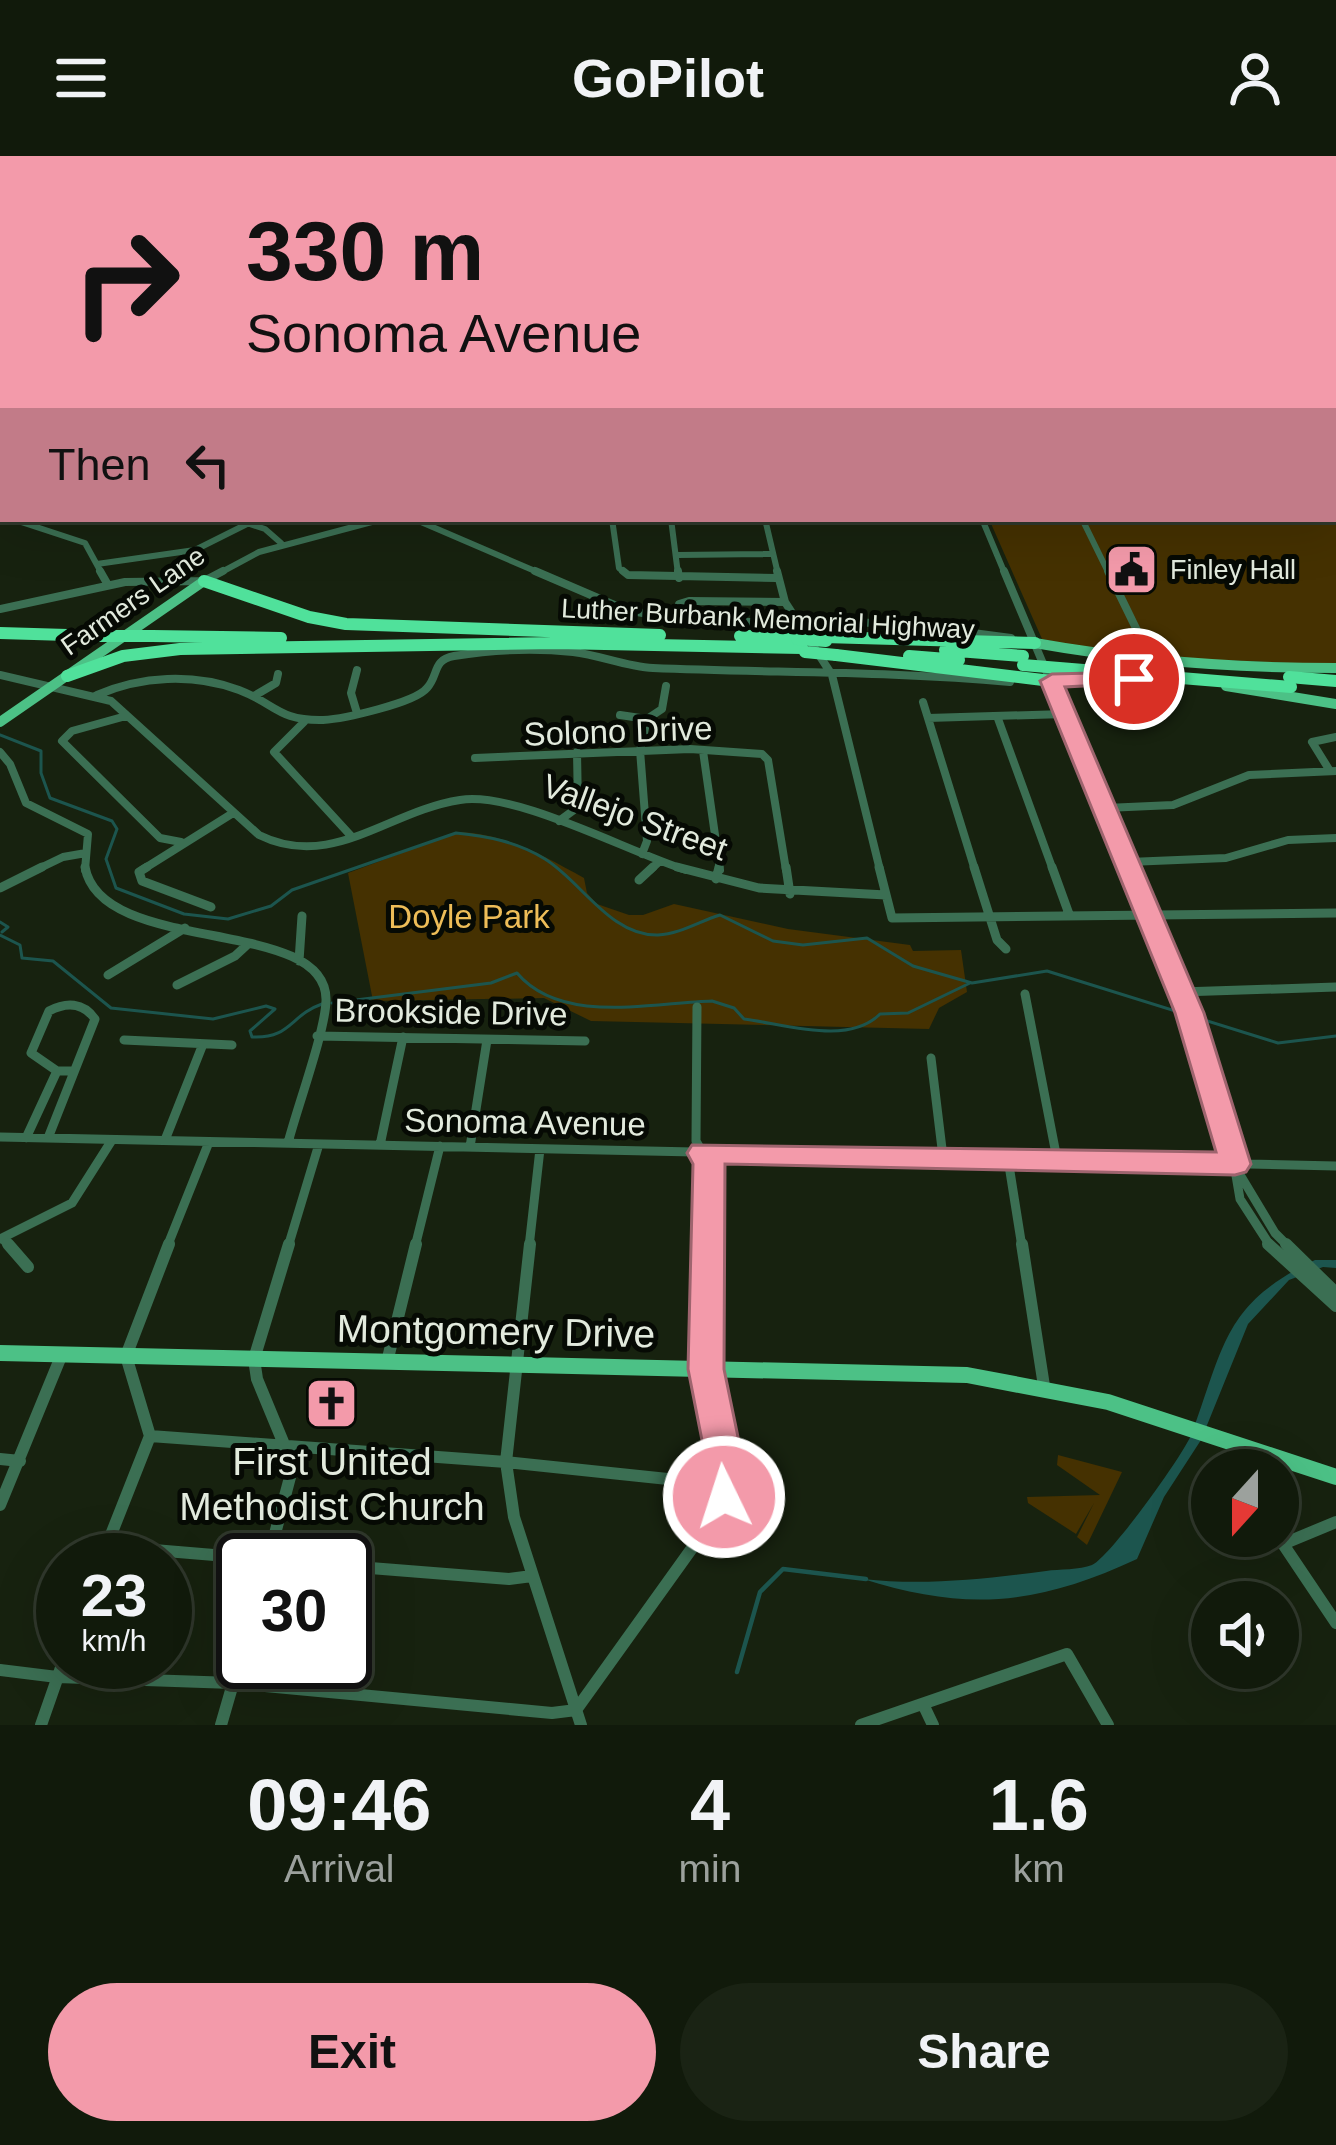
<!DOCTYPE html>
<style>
:root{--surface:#111a0b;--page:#1a2314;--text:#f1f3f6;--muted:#9ca19d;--line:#30382c;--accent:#f39aaa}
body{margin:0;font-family:Arial,sans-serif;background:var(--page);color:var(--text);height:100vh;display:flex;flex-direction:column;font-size:45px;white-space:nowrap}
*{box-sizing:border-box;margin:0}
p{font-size:39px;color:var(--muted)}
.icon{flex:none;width:66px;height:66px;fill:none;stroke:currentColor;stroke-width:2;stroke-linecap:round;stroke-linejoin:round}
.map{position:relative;height:1569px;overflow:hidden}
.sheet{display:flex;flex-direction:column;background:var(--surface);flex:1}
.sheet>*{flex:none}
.hud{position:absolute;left:0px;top:0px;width:1338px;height:366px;box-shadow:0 12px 48px #0002,0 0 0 3px var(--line);background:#f39aaa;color:#111;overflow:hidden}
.needle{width:78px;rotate:201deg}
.controls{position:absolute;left:1191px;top:1293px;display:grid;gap:24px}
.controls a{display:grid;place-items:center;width:108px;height:108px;border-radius:50%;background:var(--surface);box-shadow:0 12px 48px #0002,0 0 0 3px var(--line);font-size:60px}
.speed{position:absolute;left:36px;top:1377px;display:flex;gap:24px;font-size:60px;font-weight:700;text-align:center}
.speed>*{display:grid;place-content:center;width:156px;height:156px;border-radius:50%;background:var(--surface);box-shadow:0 12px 48px #0002,0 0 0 3px var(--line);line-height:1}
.speed small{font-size:30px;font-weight:400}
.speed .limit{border:6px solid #111;border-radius:18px;background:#fff;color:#111}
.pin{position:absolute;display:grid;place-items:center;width:102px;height:102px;color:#fff;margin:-51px;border:6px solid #fff;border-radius:50%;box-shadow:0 3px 12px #0007}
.me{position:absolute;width:132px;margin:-66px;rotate:356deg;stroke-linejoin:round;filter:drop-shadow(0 0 9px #0008)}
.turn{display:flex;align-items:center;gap:42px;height:252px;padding:0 48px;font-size:54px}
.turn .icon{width:156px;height:156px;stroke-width:2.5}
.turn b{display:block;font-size:84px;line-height:102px}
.then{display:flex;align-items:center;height:114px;padding:0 48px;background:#0003;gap:24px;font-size:45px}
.eta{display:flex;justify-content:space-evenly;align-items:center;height:204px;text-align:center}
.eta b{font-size:72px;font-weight:700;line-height:84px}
.action{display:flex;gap:24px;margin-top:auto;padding:24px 48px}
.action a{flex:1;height:138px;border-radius:72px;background:var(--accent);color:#111;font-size:48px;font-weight:700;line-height:138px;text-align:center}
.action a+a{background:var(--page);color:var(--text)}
header{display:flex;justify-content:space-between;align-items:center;height:156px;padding:0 48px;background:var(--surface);font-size:54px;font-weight:700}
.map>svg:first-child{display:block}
.green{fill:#453101}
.water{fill:#1c554e}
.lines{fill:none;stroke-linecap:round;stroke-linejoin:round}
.stream-far1{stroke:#1c554e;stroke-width:3}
.stream{stroke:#1c554e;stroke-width:4.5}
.minor-far4{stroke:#3b6f53;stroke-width:4.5}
.minor-far3{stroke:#3b6f53;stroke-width:6}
.minor-far2{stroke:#3b6f53;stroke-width:8}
.minor-far1{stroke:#3b6f53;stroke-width:9}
.minor{stroke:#3b6f53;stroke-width:12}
.major-far1{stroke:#4cc186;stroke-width:10}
.major{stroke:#4cc186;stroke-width:16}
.highway{stroke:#50e19b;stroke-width:12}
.highway-bridge{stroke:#50e19b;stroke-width:12}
.route{fill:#f39aaa;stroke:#9e646e;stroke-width:3}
.labels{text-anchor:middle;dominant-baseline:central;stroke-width:10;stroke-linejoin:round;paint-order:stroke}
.far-poi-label{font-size:27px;fill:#e2eadd;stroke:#060a04;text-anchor:start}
.far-street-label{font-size:27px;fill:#e2eadd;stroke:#060a04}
.street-label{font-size:33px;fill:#e2eadd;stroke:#060a04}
.park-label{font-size:33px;fill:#eebd58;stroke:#060a04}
.near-street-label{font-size:39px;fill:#e2eadd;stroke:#060a04}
.near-poi-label{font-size:39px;fill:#e2eadd;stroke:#060a04}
</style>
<header><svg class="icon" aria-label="menu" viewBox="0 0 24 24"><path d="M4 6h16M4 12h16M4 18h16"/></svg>GoPilot<svg class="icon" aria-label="person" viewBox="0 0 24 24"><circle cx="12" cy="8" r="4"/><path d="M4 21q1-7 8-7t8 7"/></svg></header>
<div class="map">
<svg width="1336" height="1569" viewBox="0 0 1336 1569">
<rect width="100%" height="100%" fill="#17220f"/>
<path class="green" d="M217,0h441l-430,3z
M1336,267v242l-210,-9 -84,-17 -53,-120h346z
M458,676c49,2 84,23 126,46l3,15 10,11 32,11h14l31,-11 114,25 122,16 3,6 48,-1 6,42 -28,16 -10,21 -338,-8 -47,-23 -171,3 -25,-128z
M1058,1299l64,17 -35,73 -10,-8 17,-34 -18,31 -48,-31 -1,-6 73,-2 -43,-30z"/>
<path class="water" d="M1315,1104h21v8l-13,-1 -34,13 -41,44 -47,116 -37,57 -27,62c-99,46 -170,53 -274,20 61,7 121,0 183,-8 13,-2 34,-1 46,-6 18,-8 93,-112 100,-132 32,-87 32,-130 123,-173z"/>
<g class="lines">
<path class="stream-far1" d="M879,0l8,3
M0,579l41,16v22l9,25 62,23 5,8 -11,30 10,29 68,26 44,5 43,-13 21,-16 164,-57c31,3 62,9 89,26 36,22 65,77 113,76 22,-1 42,-14 62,-20l53,26 30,4 64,-7 46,28 59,17 75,-12 231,72 58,-7
M0,766l8,5 -6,5
M0,779l20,10 2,13 31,3 58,47 102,11 53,-13 9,3 -25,22 2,6c39,2 38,-22 70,-33
M332,847l159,-20 26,-10c44,52 133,30 195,28l22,7 10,11c41,5 104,27 136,-5l28,-1 62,-30"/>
<path class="stream" d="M737,1516l23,-80 23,-23 83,10"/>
<path class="minor-far4" d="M99,0l10,3
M126,3l7,-3
M0,48l3,-4"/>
<path class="minor-far3" d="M12,363l73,24 17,31
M235,363l30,10 16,14
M414,363l128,55
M612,363l7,49 8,6
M671,363l7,55
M695,363l65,1
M765,363l13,55
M982,363l23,55
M1082,363l27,55
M678,399l95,-1
M97,408l98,-14 54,-27
M218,418l41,-22 124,-33"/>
<path class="minor-far2" d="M100,415l8,14
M535,415l91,39 50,9 124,5
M623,415l5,4 148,3
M678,415l1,7
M777,415l8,31 47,73 48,195
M1004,415l126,299
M1108,415l45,92
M204,425l19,-10
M0,453l125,-27 79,-1
M675,461l4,-13 10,-3 96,1
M795,463l117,6 99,13
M357,514l-6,23 6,20
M0,519l111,26 148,134c73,36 129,-24 201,-35 56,-9 166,51 226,70
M97,539c44,-19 96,-22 142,-5 37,14 39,31 84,30 20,-1 92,-17 104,-32 12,-13 5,-28 27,-32 37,-6 81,-8 119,-4 27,3 53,15 80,16 120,5 238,3 357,14
M254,540l22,-13 2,-9
M923,546l52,168
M620,559l27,4
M126,560l-54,15 -10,10 98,97 21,4
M997,560l56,154
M928,562l137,-4
M304,566l-30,30 78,85
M703,595l17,119
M0,596l10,12 16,39 62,31 -3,36
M475,602l215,-9 72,5 6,6 18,110
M1330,615l-18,-29 24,-5
M1106,652l67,-3 76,-30 87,-4
M559,665l19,-14 -1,-55
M642,698l5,-13 -7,-91 7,-31 15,-10 4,-23
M1129,706l97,-4 62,-18 48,-2
M36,714l27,-13 23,-4
M142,714l91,-57
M650,714l10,-9"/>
<path class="minor-far1" d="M85,711c16,90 244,48 241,134 -1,31 -29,107 -38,142
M147,711l-8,5 3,9 69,26
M677,711l82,21 127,7
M786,711l4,27
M879,711l13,51 444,-5
M974,711l23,73 9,9
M1052,711l17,47
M1129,711l52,125 51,160 8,47 31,48
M716,723l3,-12
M639,724l14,-13
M0,732l42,-21
M299,805l3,-45
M108,819l77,-47
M177,829l58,-29 13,-12
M1181,836l155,-5
M1025,838l32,165
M697,851l-1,134 13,23 -3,83
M317,880l268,5
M124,884l108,5
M931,902l12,99
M0,981l1336,29
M26,982l31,-67
M48,982l47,-119c-12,-17 -29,-17 -46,-8l-18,42 26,18h17
M165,984l38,-96
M380,989l23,-108
M470,991l17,-107
M1008,1003l14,88
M1236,1012l39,65 14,14
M2,1082l8,9
M0,1083l72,-36 40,-63
M167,1091l42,-105
M288,1091l31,-103
M415,1091l25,-101
M529,1091l11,-98"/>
<path class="minor" d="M8,1088l20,23
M530,1088l-24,218 8,55 67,208
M1022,1088l22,142
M1268,1088l68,62
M1286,1088l50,49
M387,1206l29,-118
M150,1280l356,26 219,23
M0,1303l20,2
M0,1349l62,-151
M1336,1366l-53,22 53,79
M106,1390l167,14
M101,1404l49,-124 -24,-80 43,-112
M268,1404l25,-94 -36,-87 -3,-20 35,-115
M345,1410l164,13 23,-3
M0,1514l57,7 176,6 319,30 24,-3 142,-198c14,-48 -6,-90 -11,-137 -5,-44 -2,-88 0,-131
M923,1548l10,21
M41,1569l22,-63
M221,1569l22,-76
M861,1569l206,-71 41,71"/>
<path class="major-far1" d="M1035,487c101,18 198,25 301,25
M1051,525l77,-2
M1226,530l110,18
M0,566l204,-141"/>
<path class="major" d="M0,1197l967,22 141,27 228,75"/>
<path class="highway" d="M204,425l105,36 37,7 314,11
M0,477l101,3
M152,480l129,2
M740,480h55
M824,481l211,6
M945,494l78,6
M836,499l215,26
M909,500l50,4
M67,520l56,-20 57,-7 376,-6 246,5
M1289,521l47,4"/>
<path class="highway-bridge" d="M101,480h51
M797,483l29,2
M805,496l31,3
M1023,509l268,22"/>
</g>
<path class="route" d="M1134,516l8,2v9l-77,4 139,326 47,151 -5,8 -11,3 -510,-11 -1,205 21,102 -8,37 -13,5 -13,-5 -6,-11 3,-26 -20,-102 5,-205 -6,-11 5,-8 524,7 -41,-139 -135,-332 12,-7z"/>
<defs>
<symbol id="civic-square" viewBox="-11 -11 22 22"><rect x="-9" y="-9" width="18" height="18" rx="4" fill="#f39aaa" stroke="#060a04"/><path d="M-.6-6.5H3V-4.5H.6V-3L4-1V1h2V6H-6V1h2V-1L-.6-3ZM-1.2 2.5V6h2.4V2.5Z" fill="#111"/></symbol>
<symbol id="church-square" viewBox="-11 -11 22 22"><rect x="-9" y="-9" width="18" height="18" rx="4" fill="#f39aaa" stroke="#060a04"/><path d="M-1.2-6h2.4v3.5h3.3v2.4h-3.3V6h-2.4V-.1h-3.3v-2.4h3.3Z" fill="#111"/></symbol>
</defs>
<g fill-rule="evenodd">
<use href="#civic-square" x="1102" y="384" width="59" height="59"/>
<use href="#church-square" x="302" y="1218" width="59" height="59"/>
</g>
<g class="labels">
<g class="far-poi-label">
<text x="1170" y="414">Finley Hall</text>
</g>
<g class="far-street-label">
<text transform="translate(133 445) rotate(-35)">Farmers Lane</text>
<text transform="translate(768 463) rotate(3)">Luther Burbank Memorial Highway</text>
</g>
<g class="street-label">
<text transform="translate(618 575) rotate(-2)">Solono Drive</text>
<text transform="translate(635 661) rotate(20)">Vallejo Street</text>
<text transform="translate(451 856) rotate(1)">Brookside Drive</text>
<text transform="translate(525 966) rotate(1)">Sonoma Avenue</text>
</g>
<g class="park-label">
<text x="469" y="760">Doyle Park</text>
</g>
<g class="near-street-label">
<text transform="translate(496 1175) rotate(1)">Montgomery Drive</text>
</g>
<g class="near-poi-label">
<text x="332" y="1305">First United<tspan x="332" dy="45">Methodist Church</tspan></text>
</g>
</g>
</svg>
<div class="controls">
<a><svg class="needle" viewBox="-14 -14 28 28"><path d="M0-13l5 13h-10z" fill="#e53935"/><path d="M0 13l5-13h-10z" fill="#9ca19d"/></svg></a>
<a><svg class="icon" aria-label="sound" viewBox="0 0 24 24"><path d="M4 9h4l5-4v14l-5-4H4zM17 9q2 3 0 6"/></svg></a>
</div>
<div class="speed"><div>23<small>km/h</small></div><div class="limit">30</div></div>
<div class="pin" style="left:1134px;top:523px;background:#d93025"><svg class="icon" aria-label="arrive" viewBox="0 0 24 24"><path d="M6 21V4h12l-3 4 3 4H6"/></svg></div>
<svg class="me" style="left:724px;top:1341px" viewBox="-20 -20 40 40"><circle r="17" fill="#f39aaa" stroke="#fff" stroke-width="3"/><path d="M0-11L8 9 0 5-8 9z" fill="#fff"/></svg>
<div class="hud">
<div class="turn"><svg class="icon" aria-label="right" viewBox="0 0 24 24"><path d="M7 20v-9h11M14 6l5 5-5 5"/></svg><div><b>330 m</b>Sonoma Avenue</div></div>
<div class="then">Then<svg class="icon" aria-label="left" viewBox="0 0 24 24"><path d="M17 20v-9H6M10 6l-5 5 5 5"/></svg></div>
</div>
</div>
<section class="sheet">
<div class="eta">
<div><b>09:46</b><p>Arrival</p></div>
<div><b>4</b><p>min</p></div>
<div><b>1.6</b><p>km</p></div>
</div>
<div class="action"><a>Exit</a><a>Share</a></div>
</section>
